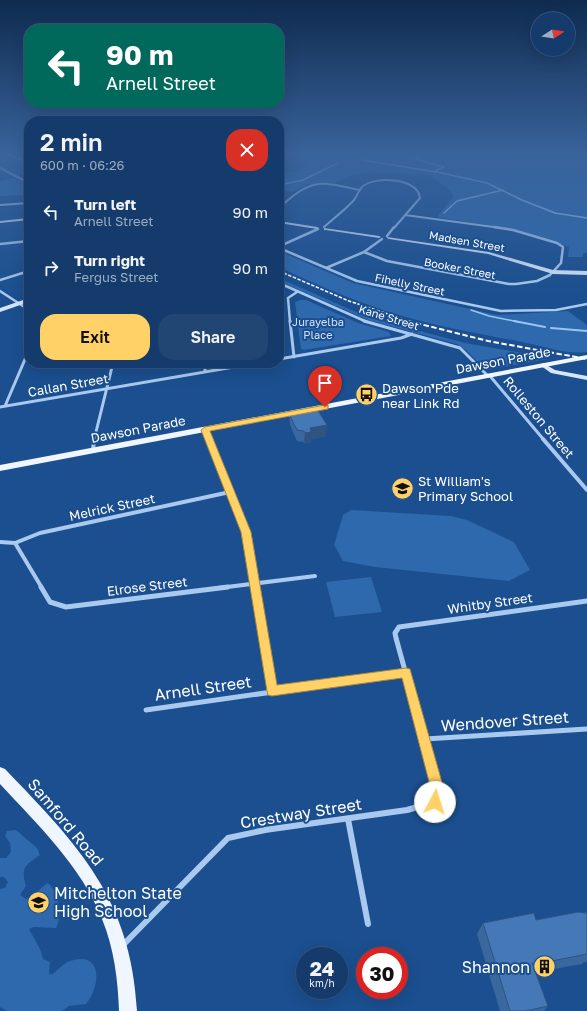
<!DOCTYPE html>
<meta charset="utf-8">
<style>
:root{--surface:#143b6b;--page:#214673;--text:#f1f3f6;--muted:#9dadc1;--line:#33557e;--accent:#ffd166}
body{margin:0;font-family:"Golos Text",sans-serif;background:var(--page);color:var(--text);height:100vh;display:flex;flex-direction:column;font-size:15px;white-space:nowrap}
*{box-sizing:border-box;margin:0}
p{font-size:13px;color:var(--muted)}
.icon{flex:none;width:22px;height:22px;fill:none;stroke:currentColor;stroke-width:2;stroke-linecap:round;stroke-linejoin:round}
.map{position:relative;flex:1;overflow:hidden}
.drawer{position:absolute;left:24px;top:116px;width:260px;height:252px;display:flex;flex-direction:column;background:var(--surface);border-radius:16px;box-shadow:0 4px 16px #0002,0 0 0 1px var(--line)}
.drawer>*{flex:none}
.top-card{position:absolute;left:24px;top:24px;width:260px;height:84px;border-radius:16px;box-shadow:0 4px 16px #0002,0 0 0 1px var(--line);background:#00695c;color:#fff;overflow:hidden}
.needle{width:26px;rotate:78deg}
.buttons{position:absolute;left:531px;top:12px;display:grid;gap:8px}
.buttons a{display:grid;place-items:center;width:44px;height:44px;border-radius:50%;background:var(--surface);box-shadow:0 4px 16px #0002,0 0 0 1px var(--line);font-size:20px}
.speed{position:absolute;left:296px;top:947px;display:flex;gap:8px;font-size:20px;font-weight:700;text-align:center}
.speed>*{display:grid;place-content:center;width:52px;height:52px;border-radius:50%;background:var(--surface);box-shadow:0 4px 16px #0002,0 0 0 1px var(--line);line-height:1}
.speed small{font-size:10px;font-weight:400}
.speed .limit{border:6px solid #d22;background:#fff;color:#111}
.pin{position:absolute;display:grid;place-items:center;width:34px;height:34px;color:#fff;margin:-41px -17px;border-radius:50% 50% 50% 0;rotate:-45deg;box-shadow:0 0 4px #0007}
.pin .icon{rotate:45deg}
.me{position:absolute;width:44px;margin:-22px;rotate:5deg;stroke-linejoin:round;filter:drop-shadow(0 0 3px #0008)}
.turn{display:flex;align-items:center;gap:14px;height:84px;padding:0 16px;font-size:18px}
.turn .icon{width:52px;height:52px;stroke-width:2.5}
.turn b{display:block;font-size:28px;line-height:34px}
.round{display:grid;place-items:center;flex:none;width:42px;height:42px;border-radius:16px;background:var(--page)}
.overview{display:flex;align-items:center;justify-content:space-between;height:68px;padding:0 16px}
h1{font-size:24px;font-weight:600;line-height:30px}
.primary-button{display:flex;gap:8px;margin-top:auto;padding:8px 16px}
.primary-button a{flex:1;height:46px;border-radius:16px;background:var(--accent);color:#111;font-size:16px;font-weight:600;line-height:46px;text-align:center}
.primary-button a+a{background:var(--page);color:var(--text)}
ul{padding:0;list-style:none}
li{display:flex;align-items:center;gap:12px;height:56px;padding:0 16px}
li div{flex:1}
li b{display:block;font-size:15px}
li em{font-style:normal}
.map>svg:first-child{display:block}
.green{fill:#2e69ad}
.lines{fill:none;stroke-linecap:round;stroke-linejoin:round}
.stream-far1{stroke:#9cc4f0;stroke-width:1.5}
.stream{stroke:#9cc4f0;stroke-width:2}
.street-far5{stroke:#a9c9ee;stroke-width:2}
.street-far4{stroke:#a9c9ee;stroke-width:2.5}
.street-far3{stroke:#a9c9ee;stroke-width:3}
.street-far2{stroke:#a9c9ee;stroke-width:4}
.street-far1{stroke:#a9c9ee;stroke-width:5}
.street{stroke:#a9c9ee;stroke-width:6}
.secondary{fill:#d6e6fa;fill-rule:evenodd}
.primary{fill:#f0f6ff;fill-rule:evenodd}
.rail-far1{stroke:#fff;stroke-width:1.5;stroke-dasharray:3.5 1.5;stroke-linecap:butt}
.rail{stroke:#fff;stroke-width:2;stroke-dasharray:5.5 2.5;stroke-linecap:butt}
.wall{fill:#3a679d}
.shaded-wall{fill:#305480}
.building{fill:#4478b7;stroke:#305480}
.route{fill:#ffd166;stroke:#a68842}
.labels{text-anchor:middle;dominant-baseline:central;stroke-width:4;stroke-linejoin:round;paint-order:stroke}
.far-street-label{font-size:11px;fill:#fff;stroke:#1b4f8f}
.far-park-label{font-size:11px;fill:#cfe3fa;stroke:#1b4f8f}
.street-label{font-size:13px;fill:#fff;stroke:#1b4f8f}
.poi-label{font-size:13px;fill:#fff;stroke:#1b4f8f;text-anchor:start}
.near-street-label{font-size:16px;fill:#fff;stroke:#1b4f8f}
.near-poi-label{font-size:16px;fill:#fff;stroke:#1b4f8f;text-anchor:start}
</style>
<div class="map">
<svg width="587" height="1011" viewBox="0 0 587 1011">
<rect width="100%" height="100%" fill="#1b4f8f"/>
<path class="green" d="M302,154h285v99h-4v4h-15l1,-10 -51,-17 -81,-13 17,-21 -7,-8 -17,-13 -60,-3 -24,5 -12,7h-27l-15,8 -13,-3v-14l19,-4 12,-8z
M14,178l15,8v9l-29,1v-15z
M279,251l74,32 144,32 71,-4 19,14v27c-18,3 -46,-6 -65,-10 -47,-9 -94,-17 -139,-32 -36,-12 -70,-27 -104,-43z
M279,278l88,39 98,26 58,10v3l24,3 -61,11 -20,-20 -9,-6 -89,-24 -89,-39z
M301,300h5l52,23 31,9 2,4 -87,14 -3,-1 -6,-47z
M351,510l100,6 16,4 47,22 16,28 -21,11 -134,-14 -32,-6 -9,-16 9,-30z
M371,577l11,35 -47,5 -9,-35z
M16,830l21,18 3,7c-14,10 -20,12 -14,31l-6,9 6,4c9,-4 14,-11 22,-16 11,10 15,32 8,45l-22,-1 -5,2c5,10 12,19 14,30l7,3 -1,9 1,4c8,-3 11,-11 20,-14 33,-11 31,25 16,43l-17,2 -7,5h-55l-7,-4v-118l5,-1 3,-6 -4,-5h-4v-19h6l5,-6 -1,-9 -5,-7 2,-5z"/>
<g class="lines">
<path class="stream-far1" d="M410,154l8,6 26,7 -8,3 1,2 50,11 35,17 33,13 32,5
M362,160l74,12
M279,185l24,-5 35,-17
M444,213l13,-12 46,-11
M471,310l18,6 30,6"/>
<path class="stream" d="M514,321l31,6
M551,328l36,3"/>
<path class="street-far5" d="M279,156l3,1 1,4 -4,3
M0,168l29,15
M0,205l29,-2
M279,208c33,-30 39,-27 81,-18
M405,215l96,13
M324,227c10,-9 21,-17 30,-27 3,-4 4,-9 8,-13 11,-11 56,-10 58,11l-26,30"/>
<path class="street-far4" d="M318,229l-38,17 -1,2 78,33 144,30 55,-1 31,-6
M387,236l7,-9
M0,244l29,-3
M364,252l23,9 122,23h7l21,-3 13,-6 11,-12 2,-16 -6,-4 -44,-13 -19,-3
M326,268l38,-16 18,-13
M0,280l29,-9
M279,283l88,39
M0,291l29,19
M290,322l-2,-24 9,-6"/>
<path class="street-far3" d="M290,321l4,36
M364,321l96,27 28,28
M279,359l122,-21 11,-4
M205,363v9
M490,376l54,64
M5,406l24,-56
M0,407l258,-44
M205,430l4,10
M94,440l19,-77"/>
<path class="street-far2" d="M209,439l37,93 9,56
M543,439l44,51
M93,450l1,-11
M0,542l15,1 25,-10 190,-41
M15,543l27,45
M219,588l96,-12"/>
<path class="street-far1" d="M41,587l9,15 16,5 162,-20
M255,587l17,104
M146,710l260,-37
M425,739l162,-10
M434,776l-38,-138 -1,-5 4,-6 188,-26"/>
<path class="street" d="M348,819l20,105
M123,945l105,-107 37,-8 142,-20 28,-8 4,-9 -5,-18"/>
<path class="secondary" d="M29,218v2l-29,3v-2z
M279,221l38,6 2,1 -2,1 -38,-6z
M324,228l55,8 2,1 -2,1 -53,-8h-2z
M387,237l102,15 64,18 34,1v4l-34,-1 -65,-20 -99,-15 -2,-1z
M29,298v4l-29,10v-4z
M543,363l12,7 32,6v4l-36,-7 -10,-7 -1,-1z"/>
<path class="primary" d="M587,355v4l-587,112v-6z
M0,767l5,2c74,77 126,130 132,242h-18c-1,-31 -5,-63 -17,-92 -20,-52 -65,-95 -102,-135z"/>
<path class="rail-far1" d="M8,154l21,9
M279,271l70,30 63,21"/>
<path class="rail" d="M408,321l80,20 99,18"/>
</g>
<path class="wall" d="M289,414l37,22 -15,3v3l-7,2v-2l-7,-1 -7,-16z
M587,913v49h-3l-2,2 -33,6 -4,5 -6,1 -2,-5h-2l13,35 -4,5h-44l-23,-77 6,-11 53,-3z"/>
<path class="shaded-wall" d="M327,425l-1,11 -15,3v3l-7,2 1,-11 5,-5z"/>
<path class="building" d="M317,409l10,16 -17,3 1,4 -6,1 -1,-2 -7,-1 -8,-16z
M578,912l9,1v41l-35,7 2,3 -7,2 -2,-6 -13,3 16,43 -22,5h-16l-27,-88 51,-10 2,7z"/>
<linearGradient id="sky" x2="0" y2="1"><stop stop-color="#0f2b4f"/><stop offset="0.52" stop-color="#39639b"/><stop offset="1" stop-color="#39639b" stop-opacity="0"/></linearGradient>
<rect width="587" height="295" fill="url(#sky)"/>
<path class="route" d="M325,405h3v4l-118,22 41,101 26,153 129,-17 4,1 35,124 -6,14 -4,2 -5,-2 -2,-5 4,-9 -30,-115 -130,18 -4,-1 -1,-4 -26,-159 -40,-102 4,-3z"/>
<defs>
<symbol id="bus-disc" viewBox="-11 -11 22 22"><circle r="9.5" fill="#ffd166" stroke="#1b4f8f"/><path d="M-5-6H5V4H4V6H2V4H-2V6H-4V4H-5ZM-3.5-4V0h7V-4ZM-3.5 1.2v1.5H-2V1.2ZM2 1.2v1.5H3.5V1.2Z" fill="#111"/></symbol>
<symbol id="school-disc" viewBox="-11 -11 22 22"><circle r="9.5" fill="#ffd166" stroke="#1b4f8f"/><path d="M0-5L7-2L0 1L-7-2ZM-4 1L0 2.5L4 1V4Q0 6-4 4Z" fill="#111"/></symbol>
<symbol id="building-disc" viewBox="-11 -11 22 22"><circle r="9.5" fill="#ffd166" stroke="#1b4f8f"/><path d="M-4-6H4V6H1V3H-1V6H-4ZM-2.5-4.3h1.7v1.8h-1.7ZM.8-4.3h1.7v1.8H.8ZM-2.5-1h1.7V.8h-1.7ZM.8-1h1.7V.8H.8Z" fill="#111"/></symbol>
</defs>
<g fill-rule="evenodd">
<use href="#bus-disc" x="354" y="382" width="25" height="25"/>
<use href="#school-disc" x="390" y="476" width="25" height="25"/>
<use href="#school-disc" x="26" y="890" width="25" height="25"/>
<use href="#building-disc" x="532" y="954" width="25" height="25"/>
</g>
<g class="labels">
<g class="far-street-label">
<text transform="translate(467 241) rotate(10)">Madsen Street</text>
<text transform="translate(460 268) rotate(11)">Booker Street</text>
<text transform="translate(410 284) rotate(12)">Fihelly Street</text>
<text transform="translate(389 317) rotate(17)">Kane Street</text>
</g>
<g class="far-park-label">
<text x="318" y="321">Jurayelba<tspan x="318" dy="13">Place</tspan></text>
</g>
<g class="street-label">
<text transform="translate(503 360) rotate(-11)">Dawson Parade</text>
<text transform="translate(68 385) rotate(-10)">Callan Street</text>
<text transform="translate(539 417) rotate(50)">Rolleston Street</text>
<text transform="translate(138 429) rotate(-11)">Dawson Parade</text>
<text transform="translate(112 507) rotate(-12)">Melrick Street</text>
<text transform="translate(147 586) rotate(-7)">Elrose Street</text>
<text transform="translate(490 603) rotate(-8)">Whitby Street</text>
</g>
<g class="poi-label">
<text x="382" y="388">Dawson Pde<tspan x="382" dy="15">near Link Rd</tspan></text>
<text x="418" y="481">St William's<tspan x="418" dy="15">Primary School</tspan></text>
</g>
<g class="near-street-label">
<text transform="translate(203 688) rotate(-8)">Arnell Street</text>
<text transform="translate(505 721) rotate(-4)">Wendover Street</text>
<text transform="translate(301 813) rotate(-9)">Crestway Street</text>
<text transform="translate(66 822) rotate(50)">Samford Road</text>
</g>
<g class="near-poi-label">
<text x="54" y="893">Mitchelton State<tspan x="54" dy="18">High School</tspan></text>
<text x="530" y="967" text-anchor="end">Shannon</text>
</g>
</g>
</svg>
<div class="buttons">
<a><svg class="needle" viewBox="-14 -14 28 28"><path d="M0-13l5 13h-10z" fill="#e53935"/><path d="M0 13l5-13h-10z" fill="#9dadc1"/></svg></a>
</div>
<div class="speed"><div>24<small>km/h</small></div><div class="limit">30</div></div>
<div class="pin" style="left:325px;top:407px;background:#d93025"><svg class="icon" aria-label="arrive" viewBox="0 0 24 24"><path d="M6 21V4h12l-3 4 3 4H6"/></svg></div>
<svg class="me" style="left:435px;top:802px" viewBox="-20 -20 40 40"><circle r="19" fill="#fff"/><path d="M0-13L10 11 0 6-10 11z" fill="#ffd166"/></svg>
<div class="top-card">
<div class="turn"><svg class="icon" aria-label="left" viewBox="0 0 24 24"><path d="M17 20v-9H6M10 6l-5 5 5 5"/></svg><div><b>90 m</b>Arnell Street</div></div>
</div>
<section class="drawer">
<div class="overview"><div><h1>2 min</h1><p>600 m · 06:26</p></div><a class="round" style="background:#d93025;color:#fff"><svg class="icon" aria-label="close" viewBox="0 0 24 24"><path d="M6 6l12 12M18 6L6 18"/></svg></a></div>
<ul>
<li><svg class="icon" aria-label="left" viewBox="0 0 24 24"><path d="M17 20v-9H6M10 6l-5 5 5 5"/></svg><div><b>Turn left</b><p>Arnell Street</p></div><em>90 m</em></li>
<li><svg class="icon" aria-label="right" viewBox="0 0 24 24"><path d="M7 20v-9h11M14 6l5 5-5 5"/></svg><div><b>Turn right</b><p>Fergus Street</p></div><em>90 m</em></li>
</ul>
<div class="primary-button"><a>Exit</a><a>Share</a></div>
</section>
</div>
